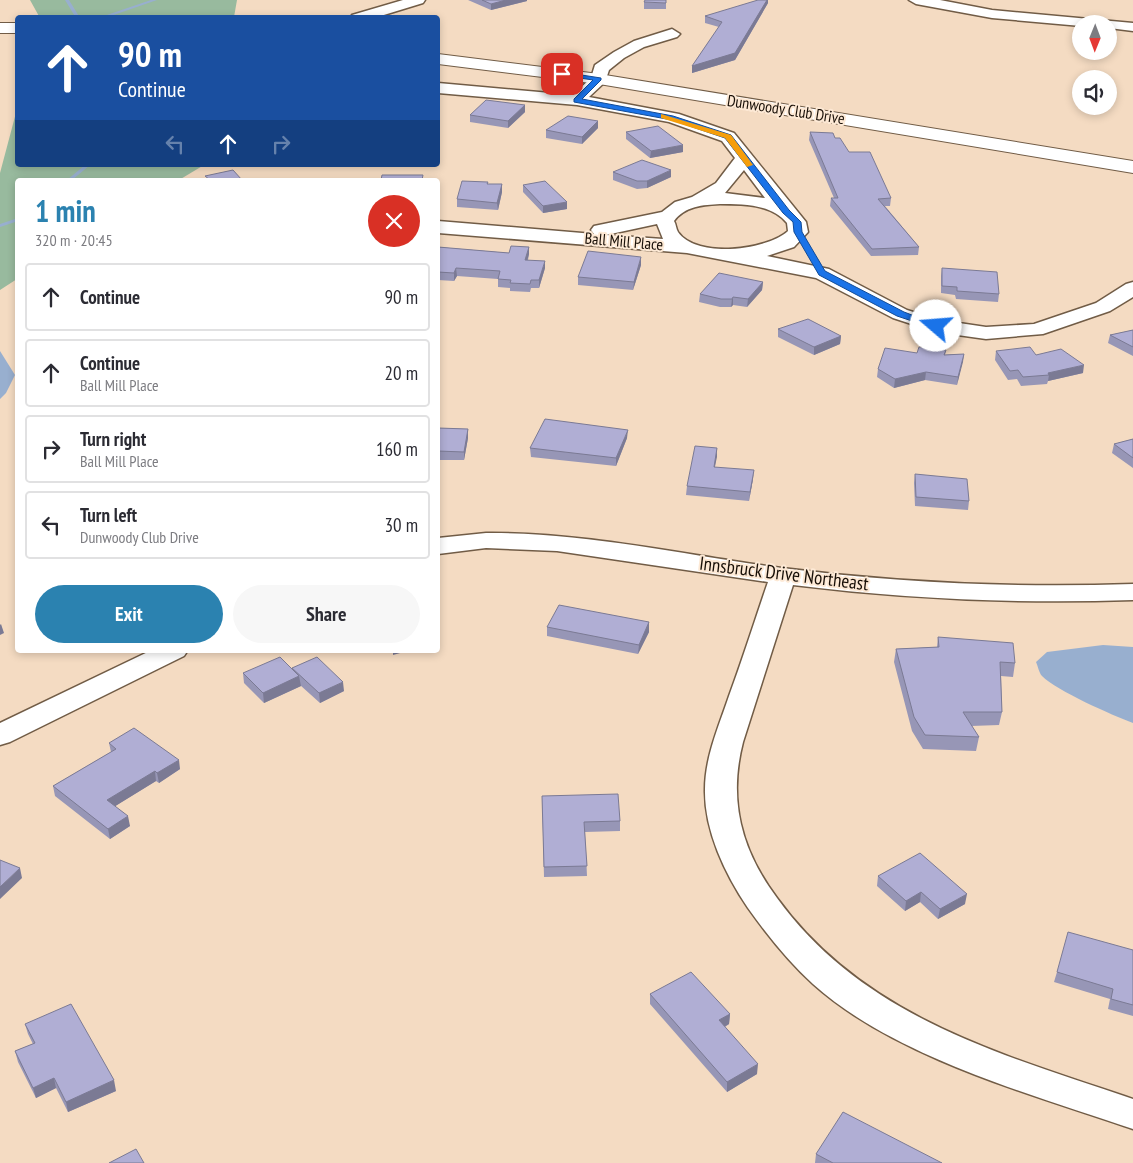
<!DOCTYPE html>
<meta charset="utf-8">
<style>
:root{--surface:#fff;--page:#f7f7f7;--text:#2b2b33;--muted:#7c7c81;--line:#e1e1e2;--accent:#2b82b0}
body{margin:0;font-family:"PT Sans Narrow",sans-serif;background:var(--page);color:var(--text);height:100vh;display:flex;flex-direction:column;font-size:19px;white-space:nowrap}
*{box-sizing:border-box;margin:0}
p{font-size:16px;color:var(--muted)}
.icon{flex:none;width:28px;height:28px;fill:none;stroke:currentColor;stroke-width:2;stroke-linecap:round;stroke-linejoin:round}
.map{position:relative;flex:1;overflow:hidden}
.sheet{position:absolute;left:15px;top:178px;width:425px;height:475px;display:flex;flex-direction:column;background:var(--surface);border-radius:5px;box-shadow:0 2px 8px #0003}
.sheet>*{flex:none}
.hud{position:absolute;left:15px;top:15px;width:425px;height:152px;border-radius:5px;box-shadow:0 2px 8px #0003;background:#1a4fa0;color:#fff;overflow:hidden}
.needle{width:32px;rotate:181deg}
.buttons{position:absolute;left:1072px;top:15px;display:grid;gap:10px}
.buttons a{display:grid;place-items:center;width:45px;height:45px;border-radius:50%;background:var(--surface);box-shadow:0 2px 8px #0003;font-size:25px}
.pin{position:absolute;display:grid;place-items:center;width:42px;height:42px;color:#fff;margin:-21px;border-radius:10px;box-shadow:0 2px 8px #0006}
.me{position:absolute;width:55px;margin:-28px;rotate:288deg;stroke-linejoin:round;filter:drop-shadow(0 0 4px #0008)}
.turn{display:flex;align-items:center;gap:18px;height:105px;padding:0 20px;font-size:22px}
.turn .icon{width:65px;height:65px;stroke-width:2.5}
.turn b{display:block;font-size:35px;line-height:42px}
.lanes{display:flex;align-items:center;height:48px;padding:0 20px;background:#0003;justify-content:center;gap:25px;direction:ltr}
.lanes .off{opacity:.35}
.round{display:grid;place-items:center;flex:none;width:52px;height:52px;border-radius:26px;background:var(--page)}
.overview{display:flex;align-items:center;justify-content:space-between;height:85px;padding:0 20px}
h1{font-size:30px;font-weight:700;line-height:38px;color:var(--accent)}
.action{display:flex;gap:10px;margin-top:auto;padding:10px 20px}
.action a{flex:1;height:58px;border-radius:30px;background:var(--accent);color:#fff;font-size:20px;font-weight:700;line-height:58px;text-align:center}
.action a+a{background:var(--page);color:var(--text)}
ul{padding:0;list-style:none}
li{display:flex;align-items:center;gap:15px;height:68px;margin:0 10px 8px;padding:0 10px;border:2px solid var(--line);border-radius:5px}
li div{flex:1}
li b{display:block;font-size:19px}
li em{font-style:normal}
.map>svg:first-child{display:block}
.forest{fill:#98ba9e}
.water{fill:#98afcf}
.lines{fill:none;stroke-linecap:round;stroke-linejoin:round}
.stream{fill:#98afcf;fill-rule:evenodd}
.street-casing{stroke:#715c46;stroke-width:3}
.secondary-casing{stroke:#715c46;stroke-width:2}
.street{fill:#fff;fill-rule:evenodd}
.secondary{fill:#fff;fill-rule:evenodd}
.wall{fill:#9796b6}
.shaded-wall{fill:#7b7a94}
.building{fill:#b0aed4;stroke:#7b7a94}
.route{fill:#1a73e8;stroke:#114b97}
.slow{fill:#f59e0b}
.labels{text-anchor:middle;dominant-baseline:central;stroke-width:4;stroke-linejoin:round;paint-order:stroke}
.far-street-label{font-size:16px;fill:#180f07;stroke:#fde9d5}
.street-label{font-size:19px;fill:#180f07;stroke:#fde9d5}
</style>
<div class="map">
<svg width="1133" height="1163" viewBox="0 0 1133 1163">
<rect width="100%" height="100%" fill="#f4dbc2"/>
<path class="forest" d="M30,0h207l-3,17 -194,1z
M17,109l1,56h186l-25,15h-161l-1,99 -17,11v-117z"/>
<path class="water" d="M0,351l15,24 -9,18 -6,6z
M1103,645l30,2v76c-21,-8 -76,-32 -91,-47 -3,-3 -4,-10 -6,-14l11,-10z"/>
<g class="lines">
<path class="stream" d="M65,0h4l11,18h-4z
M151,0h6l-52,18h-7z
M85,165h5l-18,15h-5z
M18,218v3l-18,6v-3z"/>
<defs>
<path id="street" d="M403,0h22l-2,3 -49,15h-24l2,-3z
M909,0h31l52,10 141,13v8l-24,-3v-4h-28v2l-89,-8 -76,-14z
M672,29l8,5 -3,3 -33,10 -20,11 -15,12 -4,12 -16,15 90,17 55,19 72,89 2,10 -14,15 -27,9 62,13 78,41 32,10 47,7 48,-3 62,-21 30,-19 7,-2v15l-23,14 -67,23 -57,5 -50,-7 -43,-14 -77,-40 -129,-25 -249,-20v-12l156,13 -3,-4 3,-4 68,-14 13,-10 17,-5 24,-14 19,-25 -13,-17 -53,-19 -92,-17 -139,-12v-10l135,12 18,-17 4,-13 19,-13 20,-11zM744,170l21,28 -40,-5zM720,204c22,0 52,0 67,19l1,8c-21,19 -91,28 -110,1 -2,-3 -2,-8 -4,-11 11,-15 29,-16 46,-17zM657,224l6,15 -57,-4z
M486,533c99,-1 198,22 296,35 117,15 234,20 351,16v16c-114,4 -227,-1 -340,-15l-50,157c-15,58 -2,108 34,156 86,119 223,156 356,201v30c-102,-35 -239,-72 -320,-145 -25,-23 -45,-48 -65,-76 -23,-34 -44,-78 -43,-119 0,-32 14,-63 24,-93 14,-38 26,-76 39,-114l-211,-31 -71,-3 -48,6v-16z
M152,650h36l-4,6 -174,86 -10,3v-22z"/>
<path id="secondary" d="M0,23h18v10h-18z
M438,54l161,20 534,87v12l-534,-89 -161,-20z"/>
</defs>
<use href="#street" class="street-casing"/>
<use href="#secondary" class="secondary-casing"/>
<use href="#street" class="street"/>
<use href="#secondary" class="secondary"/>
</g>
<path class="wall" d="M468,0h59v1l-36,9z
M644,2l22,1v6h-22z
M768,3l-33,57 -43,13v-7l27,-39 -14,-4v-7z
M525,105v7l-17,16 -38,-6v-7z
M598,121v7l-16,16 -36,-6v-8z
M626,132l57,20 -33,6 -24,-19z
M810,132l25,6 56,60 -1,8h-5l34,41 -1,8 -47,1 -41,-50 1,-8h3l-25,-58z
M613,172l58,5 -24,11 -10,1 -24,-9z
M488,182v2h14v8l-4,18 -41,-3v-8z
M523,185l44,24 -24,4 -20,-21z
M438,247l71,6 20,-6v7l-1,6 17,8 -6,20h-8l-1,4 -20,-1v-3l-12,-1v-8l-41,-3 -3,5 -16,-1z
M641,265l-8,25 -55,-5v-8z
M942,268l57,26 -1,8 -42,-3 -1,-4 -14,-2v-17z
M763,282l-1,8 -15,17 -14,-2 -2,2h-11l-21,-5 1,-8z
M778,329l63,7 -1,8 -26,11 -36,-18z
M1133,330v26l-25,-13 2,-8z
M946,350l-1,5 19,-1 -7,31 -32,-5 -31,8 -17,-11 1,-8 39,-16z
M996,351l40,4 47,18 -35,8 -1,3 -26,2 -4,-7 -9,1 -13,-20z
M438,428l30,1v9l-4,22h-26z
M627,438l-11,28 -85,-9 -1,-9z
M1133,439v29l-21,-15 2,-9z
M717,448l-2,19 38,12 -4,22 -63,-6 1,-9z
M915,474l54,27 -1,9 -53,-4 -1,-23z
M649,622v10l-11,22 -91,-18v-9z
M938,637l77,26 -2,14 -12,-1 1,36 -3,13 -28,1 8,11 -3,14 -53,-2 -11,-18 -18,-69 2,-13 41,-2z
M292,669l52,22 -24,12 -20,-18 1,1 -37,17 -20,-20 -1,-10z
M109,743l71,26 -21,14 -3,-2 -41,25 15,20 -20,13 -55,-43 -2,-10 58,-34z
M542,796l78,25v10l-35,1 2,44 -43,1z
M878,876l87,28 -27,15 -18,-17 -15,9 -28,-25z
M1133,950v66l-25,-7 2,-10 -56,-17 3,-10z
M650,994l80,20 -1,10 -4,3 32,47 -30,18 -77,-88z
M25,1024l91,67 -48,21 -12,-24 -20,10 -18,-36 -3,-11 18,-7 -5,-10z
M816,1154l126,9h-127z"/>
<path class="shaded-wall" d="M506,0h21v1l-36,9v-6z
M767,0h1v3l-33,57 -43,13v-7z
M525,105v7l-17,16v-7z
M598,121v7l-16,16v-7z
M683,145v7l-33,6 1,-7z
M671,170v7l-24,11v-7z
M502,184v8l-4,18 -1,-7z
M567,202v7l-24,4v-7z
M529,247v7l-4,14v-8z
M641,257v8l-8,25 1,-8z
M545,261v7l-6,20v-8z
M456,268l1,8 -3,5v-8z
M763,282l-1,8 -15,17 1,-8z
M733,297v8l-2,2 1,-8z
M841,336l-1,8 -26,11v-8z
M964,354l-1,8 -6,23 1,-8z
M1084,365l-1,8 -35,8 1,-6 -1,-2z
M926,372l-1,8 -31,8 1,-9z
M468,429v9l-4,22v-8z
M628,430l-1,8 -11,28v-8z
M717,448v9l-4,18 1,-8z
M754,470l-1,9 -4,22 1,-9z
M649,622v10l-11,22 1,-9z
M1,624l3,9 -4,2v-10z
M393,650h18l-18,5z
M299,676l2,10 -37,17 -1,-10z
M343,682l1,9 -24,12 -1,-10z
M179,760l1,9 -21,14 -2,-10z
M155,771l1,10 -47,29 -2,-10z
M128,816l2,10 -20,13 -2,-10z
M20,868l2,10 -22,21v-12z
M921,892l-1,10 -15,9 1,-10z
M967,894l-2,10 -27,15 2,-10z
M730,1014l-1,10 -11,6 1,-10z
M758,1064l-1,10 -30,18v-10z
M54,1078l2,10 -20,10 -3,-10z
M114,1080l2,11 -48,21 -2,-10z"/>
<path class="building" d="M482,0h24l-15,4z
M645,0h21v3l-22,-1z
M758,0h9l-32,53 -43,13 30,-44 -17,-6z
M486,100l39,5 -17,16 -38,-6z
M568,116l30,5 -16,16 -36,-7z
M658,126l25,19 -32,6 -25,-19z
M810,132l23,1 2,5h5l9,14h21l21,46 -13,1 41,48 -47,2 -41,-51h7z
M642,160l29,10 -24,11h-10l-24,-9z
M233,170l9,10h-32l-5,-4z
M382,175h41l-1,5h-41z
M462,181l26,1 -1,2h15l-5,19 -40,-4z
M545,181l22,21 -24,4 -20,-21z
M511,246l18,1 -4,13 20,1 -6,19h-8l-1,4 -20,-1 1,-3 -13,-1 2,-8 -44,-3 -2,5 -16,-1v-25l71,6z
M588,251l53,6 -7,25 -56,-5z
M942,268l55,4 2,22 -42,-3v-4l-15,-1z
M719,273l44,9 -15,17 -15,-2 -1,2h-11l-21,-5z
M808,319l33,17 -27,11 -36,-18z
M1133,330v17l-23,-12z
M919,347l27,3 -2,5 20,-1 -6,23 -32,-5 -31,7 -17,-10 7,-21 32,5z
M1030,347l6,8 25,-6 23,16 -36,8 1,2 -26,2 -5,-7 -8,1 -14,-20z
M545,419l83,11 -12,28 -86,-10z
M438,428l30,1 -4,23 -26,-1z
M1133,439v19l-19,-14z
M695,446l22,2 -3,19 40,3 -4,22 -63,-6z
M915,474l52,5 2,22 -53,-4z
M559,605l90,17 -10,23 -92,-18z
M938,637l75,6 2,20 -15,-1 2,50h-39l16,25 -54,-2 -11,-18 -18,-68 43,-2z
M280,657l19,19 -36,17 -20,-20z
M317,657l26,25 -24,11 -27,-25z
M134,728l45,32 -22,13 -2,-2 -48,29 21,16 -20,13 -55,-43 63,-37 -7,-6z
M618,794l2,27 -36,1 3,44 -43,1 -2,-71z
M920,853l47,41 -27,15 -19,-17 -15,9 -28,-25z
M0,860l20,8 -20,19z
M1068,932l65,18v55l-22,-6 2,-10 -56,-17z
M691,972l39,42 -11,6 39,44 -31,18 -77,-88z
M71,1004l43,76 -48,22 -12,-24 -21,10 -18,-37 20,-8 -10,-19z
M843,1112l99,51h-109l-17,-9z
M136,1149l8,14h-35z"/>
<path class="route" d="M562,72l39,6v2l-19,19 91,17 58,19 58,75 12,12 1,10 23,39 79,41 37,14 -5,3 -39,-13 -78,-41 -25,-43 -1,-10 -10,-9 -58,-75 -53,-18 -98,-18v-3l19,-19 -33,-5z"/>
<path class="slow" d="M661,114l70,21 22,30 -6,2 -22,-29 -64,-20z"/>
<g class="labels">
<g class="far-street-label">
<text transform="translate(786 109) rotate(9)">Dunwoody Club Drive</text>
<text transform="translate(624 241) rotate(5)">Ball Mill Place</text>
</g>
<g class="street-label">
<text transform="translate(784 573) rotate(7)">Innsbruck Drive Northeast</text>
</g>
</g>
</svg>
<div class="buttons">
<a><svg class="needle" viewBox="-14 -14 28 28"><path d="M0-13l5 13h-10z" fill="#e53935"/><path d="M0 13l5-13h-10z" fill="#7c7c81"/></svg></a>
<a><svg class="icon" aria-label="sound" viewBox="0 0 24 24"><path d="M4 9h4l5-4v14l-5-4H4zM17 9q2 3 0 6"/></svg></a>
</div>
<div class="pin" style="left:562px;top:74px;background:#d93025"><svg class="icon" aria-label="arrive" viewBox="0 0 24 24"><path d="M6 21V4h12l-3 4 3 4H6"/></svg></div>
<svg class="me" style="left:936px;top:326px" viewBox="-20 -20 40 40"><circle r="19" fill="#fff"/><path d="M0-13L10 11 0 6-10 11z" fill="#1a73e8"/></svg>
<div class="hud">
<div class="turn"><svg class="icon" aria-label="ahead" viewBox="0 0 24 24"><path d="M12 20V5M6 11l6-6 6 6"/></svg><div><b>90 m</b>Continue</div></div>
<div class="lanes"><svg class="icon off" aria-label="left" viewBox="0 0 24 24"><path d="M17 20v-9H6M10 6l-5 5 5 5"/></svg><svg class="icon" aria-label="ahead" viewBox="0 0 24 24"><path d="M12 20V5M6 11l6-6 6 6"/></svg><svg class="icon off" aria-label="right" viewBox="0 0 24 24"><path d="M7 20v-9h11M14 6l5 5-5 5"/></svg></div>
</div>
<section class="sheet">
<div class="overview"><div><h1>1 min</h1><p>320 m · 20:45</p></div><a class="round" style="background:#d93025;color:#fff"><svg class="icon" aria-label="close" viewBox="0 0 24 24"><path d="M6 6l12 12M18 6L6 18"/></svg></a></div>
<ul>
<li><svg class="icon" aria-label="ahead" viewBox="0 0 24 24"><path d="M12 20V5M6 11l6-6 6 6"/></svg><div><b>Continue</b></div><em>90 m</em></li>
<li><svg class="icon" aria-label="ahead" viewBox="0 0 24 24"><path d="M12 20V5M6 11l6-6 6 6"/></svg><div><b>Continue</b><p>Ball Mill Place</p></div><em>20 m</em></li>
<li><svg class="icon" aria-label="right" viewBox="0 0 24 24"><path d="M7 20v-9h11M14 6l5 5-5 5"/></svg><div><b>Turn right</b><p>Ball Mill Place</p></div><em>160 m</em></li>
<li><svg class="icon" aria-label="left" viewBox="0 0 24 24"><path d="M17 20v-9H6M10 6l-5 5 5 5"/></svg><div><b>Turn left</b><p>Dunwoody Club Drive</p></div><em>30 m</em></li>
</ul>
<div class="action"><a>Exit</a><a>Share</a></div>
</section>
</div>
